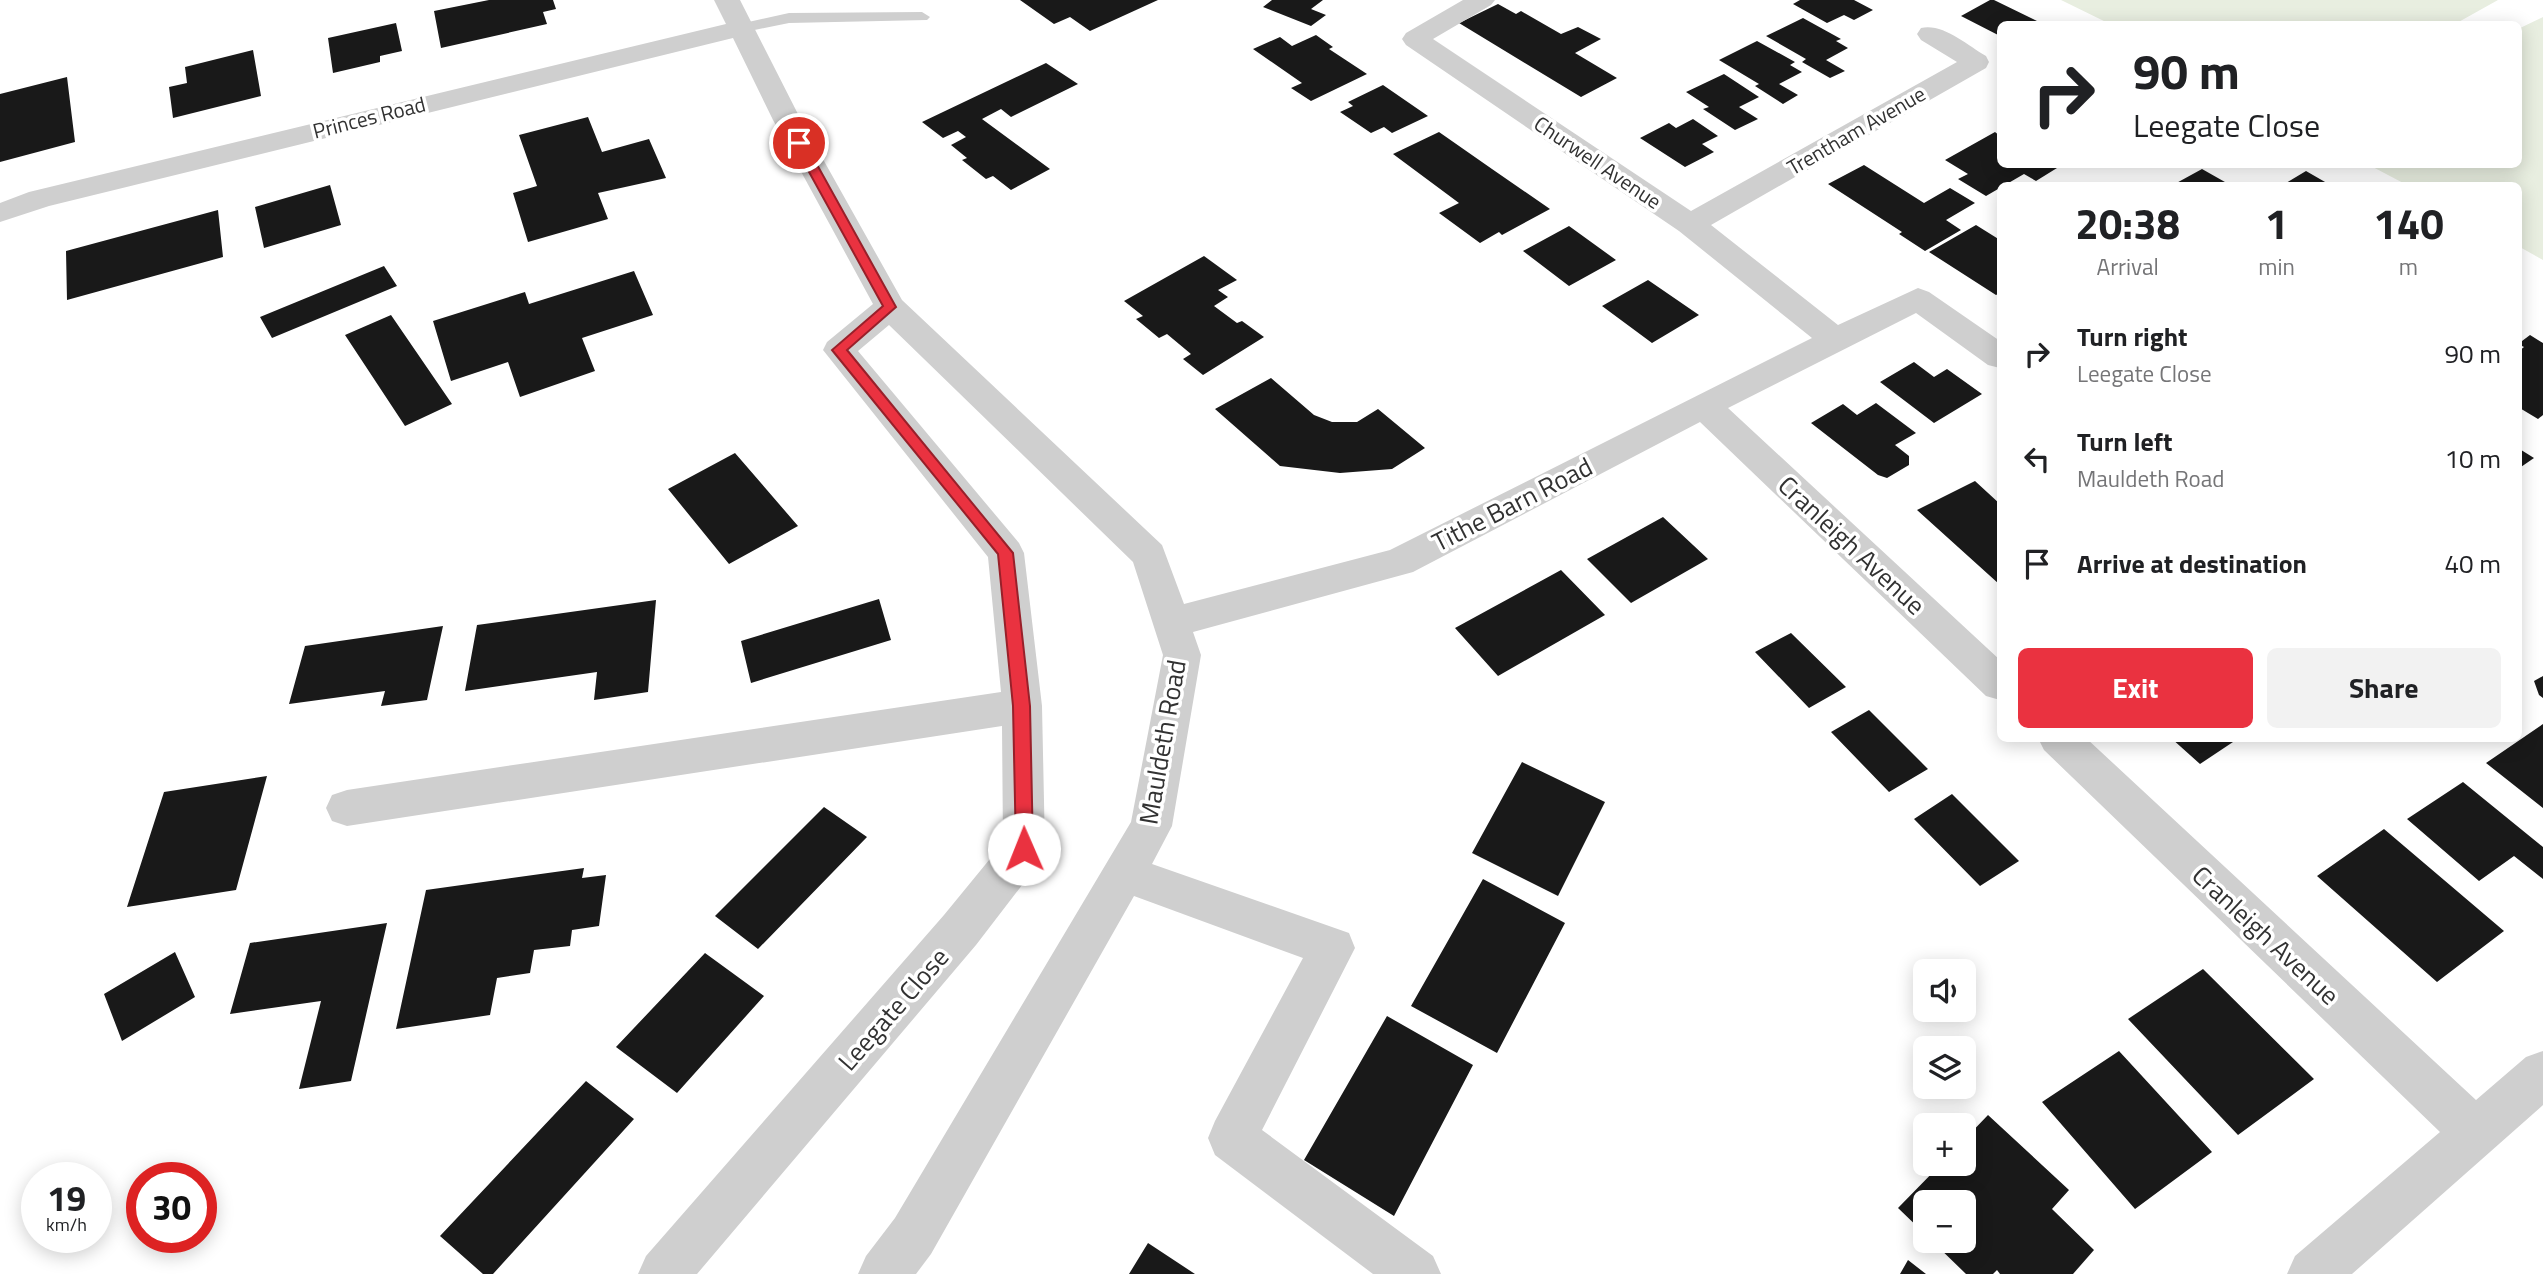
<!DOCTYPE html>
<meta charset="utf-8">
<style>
:root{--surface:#fff;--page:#f2f2f2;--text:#202124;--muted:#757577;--accent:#ea3240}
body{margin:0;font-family:"Titillium Web",sans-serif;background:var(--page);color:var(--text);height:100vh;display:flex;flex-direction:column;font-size:26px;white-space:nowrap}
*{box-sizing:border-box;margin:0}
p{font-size:23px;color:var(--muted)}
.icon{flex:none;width:38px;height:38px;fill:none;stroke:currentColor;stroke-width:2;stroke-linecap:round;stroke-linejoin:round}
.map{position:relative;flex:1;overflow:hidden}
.details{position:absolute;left:1997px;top:182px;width:525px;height:560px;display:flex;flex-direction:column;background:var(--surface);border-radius:10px;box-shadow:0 4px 18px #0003}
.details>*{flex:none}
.hud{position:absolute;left:1997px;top:21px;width:525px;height:147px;border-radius:10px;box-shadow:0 4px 18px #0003;background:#fff;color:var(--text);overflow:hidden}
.buttons{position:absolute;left:1913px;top:959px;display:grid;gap:14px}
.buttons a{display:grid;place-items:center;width:63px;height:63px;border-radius:10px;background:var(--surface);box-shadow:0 4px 18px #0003;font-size:35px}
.speed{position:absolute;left:21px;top:1162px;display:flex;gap:14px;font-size:35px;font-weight:700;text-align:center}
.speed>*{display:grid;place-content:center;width:91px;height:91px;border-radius:50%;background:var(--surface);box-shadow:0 4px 18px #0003;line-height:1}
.speed small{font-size:18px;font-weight:400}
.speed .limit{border:10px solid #d22;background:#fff;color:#111}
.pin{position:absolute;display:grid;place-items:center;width:60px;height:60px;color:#fff;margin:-30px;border:4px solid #fff;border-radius:50%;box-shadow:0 2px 7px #0007}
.me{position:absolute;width:77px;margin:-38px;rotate:359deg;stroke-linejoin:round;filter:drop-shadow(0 0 5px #0008)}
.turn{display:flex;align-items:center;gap:24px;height:147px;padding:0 21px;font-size:32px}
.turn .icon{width:91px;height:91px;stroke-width:2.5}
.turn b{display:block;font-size:49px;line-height:60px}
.eta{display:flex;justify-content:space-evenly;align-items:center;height:119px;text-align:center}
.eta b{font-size:42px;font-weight:700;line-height:49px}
.cta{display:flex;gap:14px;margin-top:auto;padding:14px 21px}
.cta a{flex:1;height:80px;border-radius:10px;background:var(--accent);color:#fff;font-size:28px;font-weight:700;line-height:80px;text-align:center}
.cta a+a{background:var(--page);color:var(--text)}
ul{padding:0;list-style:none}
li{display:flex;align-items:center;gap:21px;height:105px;padding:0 21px}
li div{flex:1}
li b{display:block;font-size:26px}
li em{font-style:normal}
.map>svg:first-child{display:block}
.green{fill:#e8eee0}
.building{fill:#191919}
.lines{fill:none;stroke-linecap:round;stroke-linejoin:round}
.service{fill:#cfcfcf;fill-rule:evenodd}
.minor{fill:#cfcfcf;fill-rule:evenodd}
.route{fill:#ea3240;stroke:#98202a;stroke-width:2}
.labels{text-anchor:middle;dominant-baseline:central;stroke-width:7;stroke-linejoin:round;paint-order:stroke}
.far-street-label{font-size:21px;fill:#323232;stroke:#fff}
.street-label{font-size:26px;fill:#323232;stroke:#fff}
</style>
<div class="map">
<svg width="2543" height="1274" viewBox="0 0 2543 1274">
<rect width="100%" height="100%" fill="#fff"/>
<path class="green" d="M2061,0h437l-43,24h-345z
M2543,17v243l-25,-14v-60l-111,-1 -38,-20 149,-1v-135z"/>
<path class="building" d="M489,0h64l3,9 -13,3 4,12 -106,24 -7,-37z
M1020,0h138l-68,31 -20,-14 -16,7z
M1272,0h51l-12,9 15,6 -15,11 -48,-19z
M1800,0h54l19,10 -19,10 -10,-5 -17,8 -34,-19z
M1990,0h4l49,24h-43v12l-39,-20z
M1498,4l18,10 5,-3 40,23 17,-7 23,12 -26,14 42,25 -36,19 -122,-74z
M1803,18l38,21 -5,2 12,7 -22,12 19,11 -15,7 -28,-16 4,-3 -40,-23z
M396,23l6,28 -22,5v6l-47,11 -5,-35z
M1316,35l17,12 -4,2 38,25 -56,27 -20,-13 11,-5 -49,-34 27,-12 12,9z
M1757,41l38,21 -5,3 12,7 -23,12 19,11 -15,9 -28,-18 4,-2 -40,-24z
M253,50l8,46 -88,22 -4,-31 18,-4 -2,-16z
M1046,63l32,21 -67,33 -10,-8 -19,10 68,50 -39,21 -18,-14 -7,3 -24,-19 5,-2 -16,-13 15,-8 -8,-6 -15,7 -21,-16z
M1724,74l35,23 -20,10 19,12 -23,11 -32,-21 6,-2 -23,-15z
M67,77l8,65 -75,20v-68z
M1383,85l45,31 -36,17 -8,-6 -13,6 -31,-21 13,-6 -5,-4z
M588,117l14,35 47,-13 17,39 -68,15 10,26 -80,23 -15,-49 24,-7 -18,-51z
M1693,119l25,17 -16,8 12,8 -29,15 -45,-29 29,-15 7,5z
M1439,132l53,37 58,40 -48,26 -3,-3 -19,11 -41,-30 20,-10 -66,-49z
M1995,132l5,4v28h51l6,4 -21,13 -12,-7 -38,22 -28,-17 10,-5 -23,-14z
M1864,165l60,38 26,-15 25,15 -29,17 15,10 -36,21 -26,-17 3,-2 -74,-48z
M2202,169l30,17h-61z
M2306,171l26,15h-51z
M330,185l11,40 -77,23 -9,-41z
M218,210l5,47 -156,43 -1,-49z
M1976,225l24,15v53l-4,2 -67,-43z
M1569,226l47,34 -47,26 -46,-35z
M1204,256l33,24 -19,10 10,7 -14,9 23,17 5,-2 22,16 -61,38 -20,-16 8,-5 -24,-20 -8,4 -23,-19 7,-3 -19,-15z
M384,266l13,20 -125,52 -12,-21z
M634,271l19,44 -71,23 13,33 -75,26 -12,-35 -57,19 -18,-60 92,-29 4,12z
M1648,280l51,35 -47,28 -50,-37z
M391,315l61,89 -47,22 -60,-91z
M2530,335l13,8v72l-5,4 -20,-12v-55l6,-5 -6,-3z
M1914,362l20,15 13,-8 35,25 -48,29 -54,-41z
M1271,378l43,37 18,7h25l21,-13 47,39 -33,21 -52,4 -60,-7 -65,-57z
M1876,403l40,30 -21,12 14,11v9l-22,13 -9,-3 -67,-52 32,-19 14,11z
M2518,448l16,10 -16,11z
M735,453l63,73 -69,38 -61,-75z
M1975,481l25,23 -1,80 -82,-74z
M1663,517l45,42 -77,44 -44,-44z
M1561,570l44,45 -107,61 -43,-48z
M879,599l12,41 -140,43 -10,-42z
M656,600l-8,92 -54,8 3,-28 -132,19 12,-66z
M443,626l-16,74 -46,6 4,-15 -96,13 16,-58z
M1791,633l55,54 -37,21 -54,-56z
M2543,676v22l-4,-3 -5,-14z
M1869,710l59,59 -39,23 -58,-60z
M2543,724v84l-57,-45z
M2171,738h68l-39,26z
M1522,762l83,40 -47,94 -86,-43z
M267,776l-31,114 -109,17 37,-115z
M2463,782l80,65v32l-29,-23 -35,25 -72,-62z
M1952,794l67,67 -39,25 -66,-67z
M824,807l43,30 -109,112 -43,-33z
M2384,829l120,102 -67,51 -120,-106z
M584,868l-2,10 24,-3 -7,51 -27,4 -2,16 -36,4 -4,23 -33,5 -7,37 -94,14 30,-139z
M1483,879l82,44 -68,130 -86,-47z
M387,923l-36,158 -52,8 22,-88 -91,13 20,-71z
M175,952l20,45 -73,44 -18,-47z
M705,953l59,43 -87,97 -61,-46z
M2203,969l111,110 -76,56 -110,-116z
M1387,1016l86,49 -79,151 -90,-56z
M2119,1051l93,101 -77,57 -93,-107z
M586,1081l48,38 -141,155h-10l-43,-38z
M1988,1115l81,75 -17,19 42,41 -21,24h-73l-3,-4 -4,4h-27l-34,-33h32v-39h-39v32l-27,-26 43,-44h23v-24z
M1148,1243l47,31h-66z
M1908,1260l18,14h-26z"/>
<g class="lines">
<path class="service" d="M922,12l8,5 -3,3 -138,3 -49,10 -8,-5 3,-3 54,-12z"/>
<path class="minor" d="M714,0h26l61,120 101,180 260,245 22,59 206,-54 422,-212 -133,-107 -273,-186 -4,-6 4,-6 57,-33h32l-4,5 -58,34 258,172 266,-149 -36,-22 -4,-6 4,-6c22,-5 46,17 65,28l3,6 -3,6 -275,157 127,100 80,-37 11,4 71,49v27l-12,-3 -72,-52 -188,95 272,252v40l-14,-4 -286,-274 -287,150 -220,60 8,23 -29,171 -20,38 197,69 6,15 -93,182 171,126 8,18h-68l-158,-119 -7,-17 7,-17 88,-163 -169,-62 -203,358 -15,20h-58l8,-18 29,-38 236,-396 32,-167 -30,-93 -244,-237 -31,26 161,192 5,10 18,153 3,143 -6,14 -63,82 -279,329h-59l8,-18 298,-341 59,-72 -1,-117 -655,100 -15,-5 -6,-13 6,-13 15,-5 654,-98 -13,-135 -165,-207 4,-8 46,-38 -100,-184 -40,-82 -684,168 -49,16v-19l29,-11 697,-168z
M2038,738h48l390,362 50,-43 17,-6v54l-191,169h-65l8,-18 145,-124 -396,-382z"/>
</g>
<path class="route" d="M799,140l6,3 91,164 -49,43 166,203 17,153 3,143 -2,5 -7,3 -6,-3 -2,-5 -3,-143 -15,-152 -166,-204 51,-44 -90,-163z"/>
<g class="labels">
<g class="far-street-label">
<text transform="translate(369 117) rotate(-14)">Princes Road</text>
<text transform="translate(1856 130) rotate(-30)">Trentham Avenue</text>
<text transform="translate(1598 162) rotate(34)">Churwell Avenue</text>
</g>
<g class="street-label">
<text transform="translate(1512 504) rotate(-27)">Tithe Barn Road</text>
<text transform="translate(1852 545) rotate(43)">Cranleigh Avenue</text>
<text transform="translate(1162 742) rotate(-80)">Mauldeth Road</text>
<text transform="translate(2266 935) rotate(43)">Cranleigh Avenue</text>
<text transform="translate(893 1009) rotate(-49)">Leegate Close</text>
</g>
</g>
</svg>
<div class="buttons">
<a><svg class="icon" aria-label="sound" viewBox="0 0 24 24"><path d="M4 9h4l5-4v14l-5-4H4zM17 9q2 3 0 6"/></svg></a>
<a><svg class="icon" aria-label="layers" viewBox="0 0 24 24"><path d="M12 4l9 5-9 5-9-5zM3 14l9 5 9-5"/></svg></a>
<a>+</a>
<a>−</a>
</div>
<div class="speed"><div>19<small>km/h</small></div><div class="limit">30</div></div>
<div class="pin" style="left:799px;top:143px;background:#d93025"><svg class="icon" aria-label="arrive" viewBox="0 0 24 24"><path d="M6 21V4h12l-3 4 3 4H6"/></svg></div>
<svg class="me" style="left:1024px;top:849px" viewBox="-20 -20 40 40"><circle r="19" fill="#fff"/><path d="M0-13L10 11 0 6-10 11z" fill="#ea3240"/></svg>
<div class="hud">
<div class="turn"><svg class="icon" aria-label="right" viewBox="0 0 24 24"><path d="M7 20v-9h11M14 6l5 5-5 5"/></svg><div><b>90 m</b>Leegate Close</div></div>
</div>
<section class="details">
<div class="eta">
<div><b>20:38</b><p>Arrival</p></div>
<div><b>1</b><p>min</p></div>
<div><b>140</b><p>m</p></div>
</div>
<ul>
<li><svg class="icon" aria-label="right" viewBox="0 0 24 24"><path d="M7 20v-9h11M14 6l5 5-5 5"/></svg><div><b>Turn right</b><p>Leegate Close</p></div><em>90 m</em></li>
<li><svg class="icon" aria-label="left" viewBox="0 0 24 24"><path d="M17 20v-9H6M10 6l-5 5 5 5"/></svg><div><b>Turn left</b><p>Mauldeth Road</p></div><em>10 m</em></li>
<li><svg class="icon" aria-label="arrive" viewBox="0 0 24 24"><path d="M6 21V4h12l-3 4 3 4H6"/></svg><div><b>Arrive at destination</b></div><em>40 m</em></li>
</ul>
<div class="cta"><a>Exit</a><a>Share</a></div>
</section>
</div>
